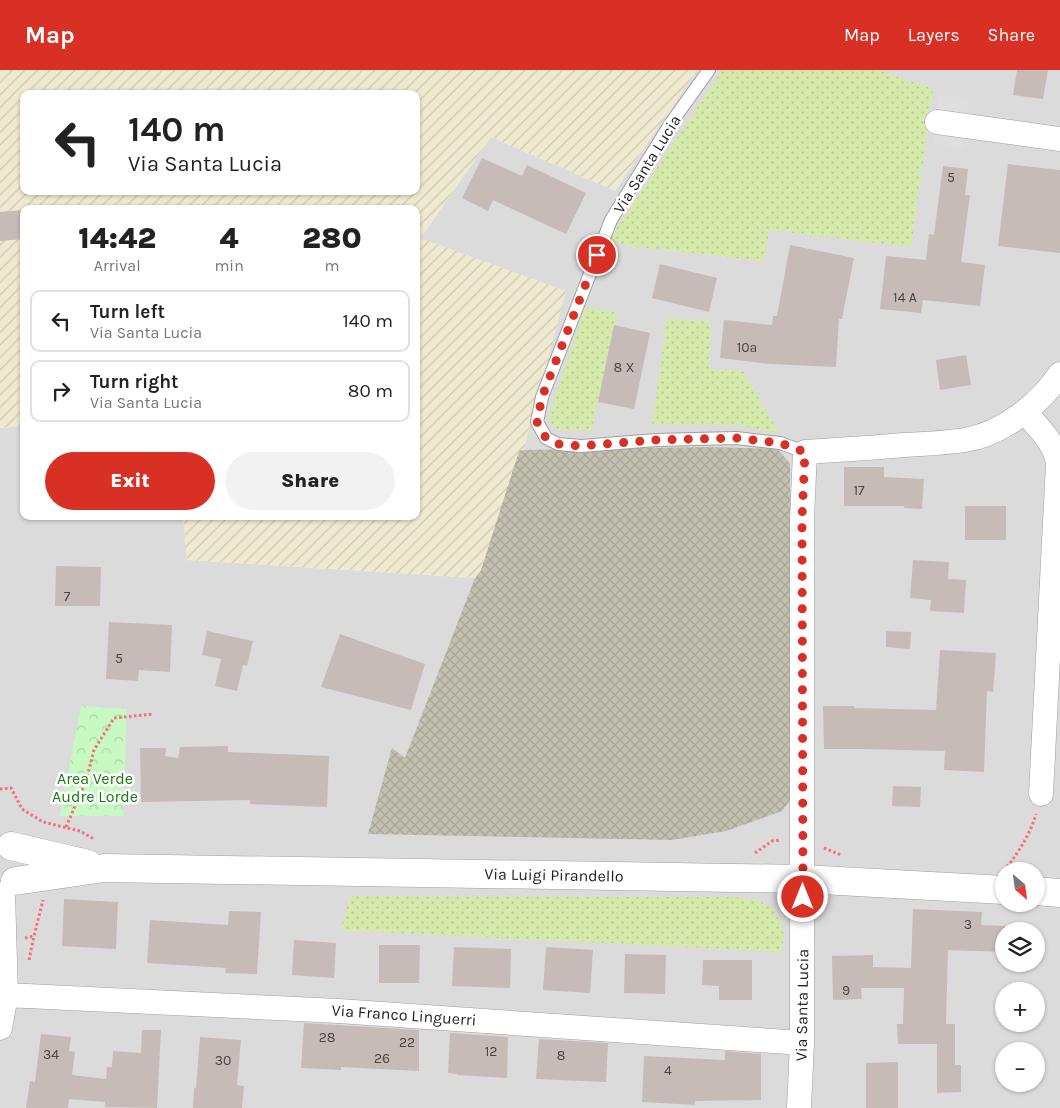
<!DOCTYPE html>
<meta charset="utf-8">
<style>
:root{--surface:#fff;--page:#f2f2f2;--text:#222;--muted:#767676;--line:#e0e0e0;--accent:#d93025}
body{margin:0;font-family:Karla,sans-serif;background:var(--page);color:var(--text);height:100vh;display:flex;flex-direction:column;font-size:19px;white-space:nowrap}
*{box-sizing:border-box;margin:0}
p{font-size:16px;color:var(--muted)}
.icon{flex:none;width:28px;height:28px;fill:none;stroke:currentColor;stroke-width:2;stroke-linecap:round;stroke-linejoin:round}
.map{position:relative;flex:1;overflow:hidden}
.details{position:absolute;left:20px;top:135px;width:400px;height:315px;display:flex;flex-direction:column;background:var(--surface);border-radius:10px;box-shadow:0 1px 4px #0004}
.details>*{flex:none}
.top-card{position:absolute;left:20px;top:20px;width:400px;height:105px;border-radius:10px;box-shadow:0 1px 4px #0004;background:#fff;color:var(--text);overflow:hidden}
.needle{width:32px;rotate:151deg}
.fabs{position:absolute;left:995px;top:792px;display:grid;gap:10px}
.fabs a{display:grid;place-items:center;width:50px;height:50px;border-radius:50%;background:var(--surface);box-shadow:0 1px 4px #0004;font-size:25px}
.pin{position:absolute;display:grid;place-items:center;width:42px;height:42px;color:#fff;margin:-21px;border:2px solid #fff;border-radius:50%;box-shadow:0 1px 5px #0007}
.me{position:absolute;width:55px;margin:-28px;rotate:0deg;stroke-linejoin:round;filter:drop-shadow(0 0 4px #0008)}
.turn{display:flex;align-items:center;gap:18px;height:105px;padding:0 25px;font-size:22px}
.turn .icon{width:65px;height:65px;stroke-width:2.5}
.turn b{display:block;font-size:35px;line-height:42px}
.eta{display:flex;justify-content:space-evenly;align-items:center;height:85px;text-align:center}
.eta b{font-size:30px;font-weight:800;line-height:35px}
.button{display:flex;gap:10px;margin-top:auto;padding:10px 25px}
.button a{flex:1;height:58px;border-radius:30px;background:var(--accent);color:#fff;font-size:20px;font-weight:800;line-height:58px;text-align:center}
.button a+a{background:var(--page);color:var(--text)}
ul{padding:0;list-style:none}
li{display:flex;align-items:center;gap:15px;height:62px;margin:0 10px 8px;padding:0 15px;border:2px solid var(--line);border-radius:10px}
li div{flex:1}
li b{display:block;font-size:19px}
li em{font-style:normal}
header{display:flex;align-items:center;gap:30px;box-sizing:border-box;height:70px;padding:0 25px;background:var(--accent);color:#fff}
header strong{font-size:24px}
nav{display:flex;gap:28px;margin-inline-start:auto;font-size:18px}
.map>svg:first-child{display:block}
.residential{fill:#dcdbdb;fill-rule:evenodd}
.construction{fill:url(#construction-cross-hatch)}
.farmland{fill:url(#farmland-furrows);fill-rule:evenodd}
.grass{fill:url(#grass-dots)}
.park{fill:url(#park-crowns)}
.parking{fill:#dedede}
.building{fill:#c7bbb8}
.lines{fill:none;stroke-linecap:round;stroke-linejoin:round}
.service-casing{stroke:#9f9f9f;stroke-width:14}
.minor-casing{stroke:#9f9f9f;stroke-width:25}
.tertiary-casing{stroke:#9f9f9f;stroke-width:29}
.path{stroke:#f86d78;stroke-width:3;stroke-dasharray:2.5 2.5;stroke-linecap:butt}
.service{stroke:#fff;stroke-width:12}
.minor{stroke:#fff;stroke-width:24}
.tertiary{stroke:#fff;stroke-width:28}
.route{stroke:#d93025;stroke-width:9;stroke-dasharray:0 16.2}
.labels{text-anchor:middle;dominant-baseline:central;stroke-width:5;stroke-linejoin:round;paint-order:stroke}
.number-label{font-size:14px;fill:#484544}
.street-label{font-size:16px;fill:#1e1e1e;stroke:#fff}
.park-label{font-size:16px;fill:#187b0d;stroke:#fff}
</style>
<header>
<strong>Map</strong>
<nav><a>Map</a><a>Layers</a><a>Share</a></nav>
</header>
<div class="map">
<svg width="1060" height="1038" viewBox="0 0 1060 1038">
<defs>
<pattern id="construction-cross-hatch" width="8" height="8" patternUnits="userSpaceOnUse" patternTransform="scale(1.25)"><rect width="8" height="8" fill="#c3c0b0"/><path d="M0 0l8 8M0 8l8-8" fill="none" stroke="#a7a597"/></pattern>
<pattern id="farmland-furrows" width="10" height="10" patternUnits="userSpaceOnUse" patternTransform="scale(1.25)"><rect width="10" height="10" fill="#eeead0"/><path d="M-1 1l2-2M0 10L10 0M9 11l2-2" fill="none" stroke="#ccc8b2"/></pattern>
<pattern id="grass-dots" width="8" height="8" patternUnits="userSpaceOnUse" patternTransform="scale(1.25)"><rect width="8" height="8" fill="#d5e9ab"/><path d="M2 2h.1M6 6h.1" fill="none" stroke="#b6c793" stroke-width="1.8" stroke-linecap="round"/></pattern>
<pattern id="park-crowns" width="20" height="18" patternUnits="userSpaceOnUse" patternTransform="scale(1.25)"><rect width="20" height="18" fill="#c8f9c2"/><path d="M2 6a3 3 0 1 1 6 0M12 15a3 3 0 1 1 6 0" fill="none" stroke="#abd5a6"/></pattern>
</defs>
<rect width="100%" height="100%" fill="#efe9e4"/>
<path class="residential" d="M697,0h363v1038h-1060v-680l24,-2v90h159l4,44 288,18 6,-9 38,-119 47,-159 -146,-52 71,-102 124,54zM1004,801h32v33h-32zM1004,861h32v33h-32zM1004,921h32v33h-32zM1004,981h32v33h-32z"/>
<path class="construction" d="M709,377l69,2 12,15 2,334 -10,13 -56,20 -54,9 -304,-6 24,-86 13,10 70,-180 6,-9 38,-119z"/>
<path class="farmland" d="M0,0h697l-82,121 -124,-54 -71,101 146,53 -42,159 -5,1 -38,119 -6,8 -288,-18 -4,-44h233v-307h-392v217l-24,2zM24,24h392v97h-392z"/>
<path class="grass" d="M722,0h156l55,19 -22,158 -142,-17 -4,31 -137,-15 -19,-6z
M585,238l33,4 -4,13 -22,105h-33l-9,-7 -1,-8z
M667,249l44,2 -2,48 34,2 36,62 -43,-8 -84,-1z
M350,826l385,1 23,3 13,7 9,13 4,15 -2,17 -441,-22z"/>
<path class="park" d="M81,636l46,3 -4,107h-63z"/>
<path class="parking" d="M938,25l31,5 -6,50 -30,-5z"/>
<path class="building" d="M1017,0h31l-5,29 -30,-4z
M482,88l40,18 5,-11 59,28 -20,41 -73,-34 -5,11 -26,-13z
M1008,94l52,6v83l-62,-7z
M943,96l25,3 -3,26h5l-9,67 24,3 -5,41 -57,-6 -2,13 -41,-4 6,-53 40,4 3,-26 5,1z
M24,140v29l-24,2v-29z
M790,175l64,13 -12,61h-3l-3,48 -66,-3 -50,-6 4,-38 48,5 1,-9h4z
M660,194l57,14 -8,34 -57,-14z
M614,255l36,8 -16,76 -36,-7z
M966,285l5,30 -31,5 -4,-30z
M844,397h40v10l40,2 -2,30 -18,-1v-2h-60z
M965,436h41v34h-41z
M913,490l36,2 -1,17 18,1 -2,33 -34,-2 1,-11 -21,-2z
M56,496l45,1 -1,39h-45z
M109,552l63,3 -2,47 -31,-2 -1,11 -32,-2z
M207,561l46,10 -6,25 -4,-1 -6,26 -22,-5 6,-27 -19,-4z
M886,561l25,1 -1,17 -24,-2z
M340,564l85,30 -14,46 -90,-23z
M940,580l56,3 -3,39 -6,-1 -3,81 -40,-2 1,-19 -83,-2h-38l-1,-43h31v2l82,2z
M228,676v6l101,4 -2,51 -77,-3v-4l-109,2 -1,-54h26l-1,8 13,2 2,-11z
M893,716l28,1 -1,20 -28,-1z
M64,829l54,3 -2,47 -54,-3z
M913,839l69,3 -1,13 24,1v5h-1l-1,21 -55,-2 -2,74h9v41h6v27l-24,1v-49h-39l-1,-20h6l1,-36h-43l1,11 -29,1 -1,-44 41,-1v12l38,1z
M229,841l32,1 -4,62 -32,-1 1,-5 -79,-5 3,-43 78,5z
M294,870l42,3 -2,35 -42,-3z
M379,875h41l-1,38h-40z
M454,877l57,2 -1,39 -58,-2z
M546,877l47,3 -3,43 -47,-3z
M625,884l41,1 -1,39 -41,-1z
M703,890h49v40h-33v-14l-17,-1z
M304,953l115,7v41l-78,-4v3l-40,-2z
M142,960h19l-4,78 -52,-1v-5l-36,-3 -1,9h-42l4,-27 5,1 6,-48 30,3 -2,14 6,1 -3,23 34,4 1,-12h5l1,-16 28,2z
M450,963l58,4 -1,41 -50,-3v-1l-9,-1z
M200,967l41,3 -4,45 7,1 -2,22h-49l1,-20h2z
M539,969l69,4 -2,39 -70,-3z
M725,981l36,3v46l-66,1v4l-53,-3 2,-46 81,4z
M898,992v46h-32v-45z"/>
<g class="lines">
<defs>
<path id="service" d="M709,0l-38,53 -60,97 -69,177 -5,25 9,16 12,6 23,2 75,-6 80,-2 44,5 25,9"/>
<path id="minor" d="M937,52l123,17
M1025,342c13,15 31,32 33,52l-17,330
M6,925l333,16 463,32
M0,958l6,-33 -3,-101
M799,1038l3,-65v-524l3,-67c33,-2 66,-4 99,-7 20,-1 41,-2 61,-5 37,-6 75,-36 95,-66"/>
<path id="tertiary" d="M11,776l77,18
M15,811l89,-13 699,11 201,11
M1036,821l24,2"/>
</defs>
<use href="#service" class="service-casing"/>
<use href="#minor" class="minor-casing"/>
<use href="#tertiary" class="tertiary-casing"/>
<path class="path" d="M0,719l11,-1 11,21 21,13 37,9 14,8
M66,757l20,-46 8,-31 20,-32 39,-4
M824,778l17,7
M755,783l17,-12 8,-1
M1007,797c13,-17 23,-33 29,-53
M25,868l9,-2 9,-36
M29,890l5,-24"/>
<use href="#service" class="service"/>
<use href="#minor" class="minor"/>
<use href="#tertiary" class="tertiary"/>
</g>
<g class="lines">
<path class="route" d="M597,185l-55,142 -5,25 9,16 12,6 22,2 76,-6 80,-2 44,5 25,9 -3,66 1,379"/>
</g>
<g class="labels">
<g class="number-label">
<text x="951" y="107">5</text>
<text x="905" y="227">14 A</text>
<text x="747" y="277">10a</text>
<text x="624" y="297">8 X</text>
<text x="859" y="420">17</text>
<text x="67" y="526">7</text>
<text x="119" y="588">5</text>
<text x="968" y="854">3</text>
<text x="846" y="920">9</text>
<text x="327" y="967">28</text>
<text x="407" y="972">22</text>
<text x="491" y="981">12</text>
<text x="51" y="984">34</text>
<text x="561" y="985">8</text>
<text x="382" y="988">26</text>
<text x="223" y="990">30</text>
<text x="668" y="1000">4</text>
</g>
<g class="street-label">
<text transform="translate(647 94) rotate(-58)">Via Santa Lucia</text>
<text transform="translate(554 805) rotate(1)">Via Luigi Pirandello</text>
<text transform="translate(802 935) rotate(-89)">Via Santa Lucia</text>
<text transform="translate(404 945) rotate(4)">Via Franco Linguerri</text>
</g>
<g class="park-label">
<text x="95" y="708">Area Verde<tspan x="95" dy="18">Audre Lorde</tspan></text>
</g>
</g>
</svg>
<div class="fabs">
<a><svg class="needle" viewBox="-14 -14 28 28"><path d="M0-13l5 13h-10z" fill="#e53935"/><path d="M0 13l5-13h-10z" fill="#767676"/></svg></a>
<a><svg class="icon" aria-label="layers" viewBox="0 0 24 24"><path d="M12 4l9 5-9 5-9-5zM3 14l9 5 9-5"/></svg></a>
<a>+</a>
<a>−</a>
</div>
<div class="pin" style="left:597px;top:185px;background:#d93025"><svg class="icon" aria-label="arrive" viewBox="0 0 24 24"><path d="M6 21V4h12l-3 4 3 4H6"/></svg></div>
<svg class="me" style="left:803px;top:827px" viewBox="-20 -20 40 40"><circle r="17" fill="#d93025" stroke="#fff" stroke-width="3"/><path d="M0-11L8 9 0 5-8 9z" fill="#fff"/></svg>
<div class="top-card">
<div class="turn"><svg class="icon" aria-label="left" viewBox="0 0 24 24"><path d="M17 20v-9H6M10 6l-5 5 5 5"/></svg><div><b>140 m</b>Via Santa Lucia</div></div>
</div>
<section class="details">
<div class="eta">
<div><b>14:42</b><p>Arrival</p></div>
<div><b>4</b><p>min</p></div>
<div><b>280</b><p>m</p></div>
</div>
<ul>
<li><svg class="icon" aria-label="left" viewBox="0 0 24 24"><path d="M17 20v-9H6M10 6l-5 5 5 5"/></svg><div><b>Turn left</b><p>Via Santa Lucia</p></div><em>140 m</em></li>
<li><svg class="icon" aria-label="right" viewBox="0 0 24 24"><path d="M7 20v-9h11M14 6l5 5-5 5"/></svg><div><b>Turn right</b><p>Via Santa Lucia</p></div><em>80 m</em></li>
</ul>
<div class="button"><a>Exit</a><a>Share</a></div>
</section>
</div>
